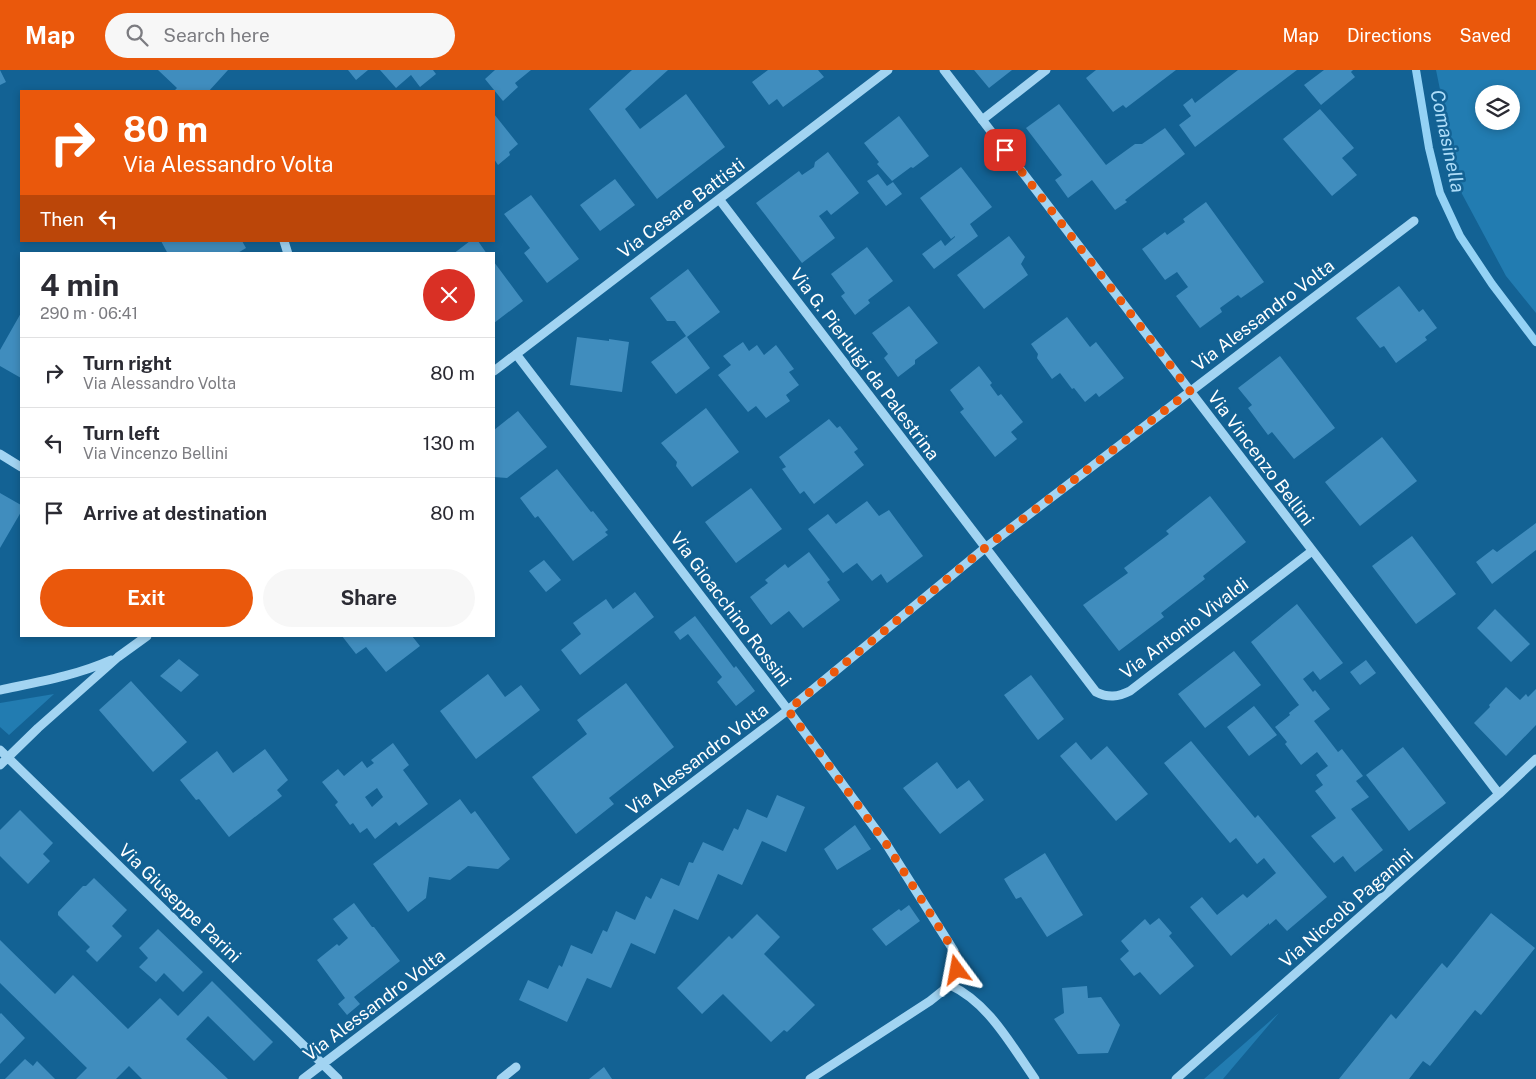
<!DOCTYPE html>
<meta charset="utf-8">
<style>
:root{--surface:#fff;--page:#f7f7f7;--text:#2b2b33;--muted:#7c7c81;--line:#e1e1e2;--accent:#ea580c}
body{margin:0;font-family:"Public Sans",sans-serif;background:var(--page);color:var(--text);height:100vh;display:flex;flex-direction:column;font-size:19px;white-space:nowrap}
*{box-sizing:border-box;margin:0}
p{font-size:16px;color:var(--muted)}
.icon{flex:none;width:28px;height:28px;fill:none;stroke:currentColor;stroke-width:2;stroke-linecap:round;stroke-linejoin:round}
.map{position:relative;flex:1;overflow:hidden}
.drawer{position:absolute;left:20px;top:182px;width:475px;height:385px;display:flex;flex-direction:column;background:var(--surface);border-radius:0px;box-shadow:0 2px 8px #0003}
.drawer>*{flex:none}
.banner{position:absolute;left:20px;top:20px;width:475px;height:152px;border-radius:0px;box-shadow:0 2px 8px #0003;background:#ea580c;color:#fff;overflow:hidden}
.tools{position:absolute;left:1475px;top:15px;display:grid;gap:10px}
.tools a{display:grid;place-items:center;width:45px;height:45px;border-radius:50%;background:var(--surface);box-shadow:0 2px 8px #0003;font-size:25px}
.pin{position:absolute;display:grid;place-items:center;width:42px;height:42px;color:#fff;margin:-21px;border-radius:10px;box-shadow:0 2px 8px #0006}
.me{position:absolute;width:55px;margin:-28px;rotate:347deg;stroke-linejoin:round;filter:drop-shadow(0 0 4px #0008)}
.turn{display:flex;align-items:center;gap:18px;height:105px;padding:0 20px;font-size:22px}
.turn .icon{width:65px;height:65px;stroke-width:2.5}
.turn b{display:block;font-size:35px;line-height:42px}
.then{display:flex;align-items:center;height:48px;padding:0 20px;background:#0003;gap:10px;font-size:19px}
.round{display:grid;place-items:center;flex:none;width:52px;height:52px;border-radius:26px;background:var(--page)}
.head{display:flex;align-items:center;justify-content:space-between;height:85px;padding:0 20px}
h1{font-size:30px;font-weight:700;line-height:38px}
.cta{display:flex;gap:10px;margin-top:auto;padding:10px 20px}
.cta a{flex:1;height:58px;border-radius:30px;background:var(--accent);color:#fff;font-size:20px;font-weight:700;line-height:58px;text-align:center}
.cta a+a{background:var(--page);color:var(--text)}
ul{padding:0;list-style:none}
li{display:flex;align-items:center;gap:15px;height:70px;padding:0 20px;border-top:1px solid var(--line)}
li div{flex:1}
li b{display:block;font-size:19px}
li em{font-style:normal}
header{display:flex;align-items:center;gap:30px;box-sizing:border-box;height:70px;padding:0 25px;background:var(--accent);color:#fff}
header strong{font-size:24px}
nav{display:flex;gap:28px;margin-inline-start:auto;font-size:18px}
.search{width:350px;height:45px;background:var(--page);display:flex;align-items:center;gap:12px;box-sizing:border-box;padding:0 18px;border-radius:28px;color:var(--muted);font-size:19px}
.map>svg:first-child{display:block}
.green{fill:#227cb1;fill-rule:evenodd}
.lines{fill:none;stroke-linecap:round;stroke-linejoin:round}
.stream{stroke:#94d2f5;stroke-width:8}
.building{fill:#408dbe;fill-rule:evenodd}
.minor{stroke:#a2d4f2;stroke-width:9}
.route{stroke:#ea580c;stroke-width:9;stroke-dasharray:0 16.2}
.labels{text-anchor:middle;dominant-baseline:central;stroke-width:5;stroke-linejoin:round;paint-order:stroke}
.street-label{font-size:18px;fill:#fff;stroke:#136294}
.water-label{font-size:19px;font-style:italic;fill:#aeddf9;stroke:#136294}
</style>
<header>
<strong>Map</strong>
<div class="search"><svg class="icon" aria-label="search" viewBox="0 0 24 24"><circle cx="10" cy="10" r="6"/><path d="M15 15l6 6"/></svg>Search here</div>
<nav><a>Map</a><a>Directions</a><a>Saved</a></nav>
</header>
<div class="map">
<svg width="1536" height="1009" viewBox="0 0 1536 1009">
<rect width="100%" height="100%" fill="#136294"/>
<path class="green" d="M1436,0h100v243l-30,-37 -45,-84zM1484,24h27v27h-27z
M54,624l-45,41 -9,-8v-24z
M1279,943l-56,66h-19z"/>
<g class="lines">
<path class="stream" d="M1416,0l13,78 11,45 20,43 32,48 44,58"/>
</g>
<path class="building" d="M0,0l6,12 -6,3z
M158,0h70l-19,21h-35l3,-3z
M348,0h20l-12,10z
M380,0h53l3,4 -16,13 -9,-12 -15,13z
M495,0h36l-16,13 3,4 -15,14 -18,-22z
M632,0h36l-43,39 15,20 46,-35 39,53 -68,52 -68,-90z
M768,0h50l6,7 -41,30 -6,-8 -8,6 -17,-23z
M974,0h38l-23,18z
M1096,0h80l-50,38 -3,-3 -10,7 -27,-34z
M1238,0h59l-102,77 -16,-22 12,-9 -8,-11 9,-7 3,5z
M1324,0h29l-2,2 4,5 -34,28 -17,-20z
M1059,34l47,61 29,-21h7l23,-16 20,26 -60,46 2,2 -12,8 -23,-30 -24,18 -13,-18 7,-5 -36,-47z
M1320,39l34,39 -12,10 15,17 -25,21 -49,-57z
M494,44l24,30 -9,8 1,3 -12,10 -4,-6z
M899,46l30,40 -16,12 -2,-1 -19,14 -15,-17 2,-2 -15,-19z
M828,82l31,41 -28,22 -4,-5 -8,6 16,22 -33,25 -46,-60 43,-32 3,4 12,-8 1,-5z
M961,97l31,40 -22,17 8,12 -44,33 -12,-15 19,-14 4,6 10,-9v-1l-4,3 -31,-41z
M878,104l9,12 6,-4 9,12 -16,12 -19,-25z
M615,109l20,26 -35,26 -20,-26z
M531,125l48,64 -32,24 -23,-30 6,-5 -26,-34z
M1206,132l58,80 -23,16 -3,-3 -18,13 2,4 -22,16 -24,-32 12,-9 -11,-15 -12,8 -23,-31 23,-17 2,3 18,-13 -2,-3z
M1009,166l16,21 -4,7 7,11 -44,34 -27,-34z
M161,171h81l4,7 -10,6h-68z
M470,171h8l9,13h-34z
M867,177l26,34 -25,19 2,3 -15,12 -14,-19 4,-3 -14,-19z
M494,192l29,39 -29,22z
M688,199l32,43 -33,25 23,31 -34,26 -25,-32 35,-26 -11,-15h-8l-17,-23z
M1399,216l20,26 4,-3 14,19 -12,9 2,3 -31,23 -12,-17 -4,2 -24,-30z
M909,236l29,37 -23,17v4l-17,13 -14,-19 4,-4 -16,-21z
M21,243v65l-21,-12v-16z
M1067,247l23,30 6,-5 28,36 -25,19 -3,-4 -11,9 -11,-14 -2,1 -12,-16 -8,6 -15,-21 1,-4 -7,-10z
M577,267l32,4v-2l20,3 -7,50 -52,-7z
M743,272l6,9 8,-6 7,10 12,-10 18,24 -5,3 10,13 -13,10 4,6 -24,17 -10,-12 -8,6 -30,-37 13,-10 -8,-9z
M1280,286l55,72 -41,31 -22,-27 -4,3 -20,-27 4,-3 -14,-17z
M979,296l13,17 -2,2 8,11 3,-2 22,28 -12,10 6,7 -22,18 -35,-45 4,-3 -14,-19z
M706,338l33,44 -47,35 -16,-21 1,-4 -16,-19z
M518,341l29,36 -40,31 -13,-1v-47z
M829,349l8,9 3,-2 18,23 -4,3 10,13 -50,39 -10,-13 -4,3 -18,-25 4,-2 -7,-10z
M1382,367l35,44 -57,45 -35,-44z
M557,399l34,43 2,-1 15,19 -3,2 3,3 -35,26 -35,-45 -3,2 -15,-20z
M751,418l31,41 -46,34 -31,-41z
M0,423l21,12v7l-21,36z
M1210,426l36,46 -43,34 2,3 -44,34 3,4 -45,34 -36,-46 45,-32 -4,-5 45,-34 -3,-3z
M867,431l12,15 10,-6 34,46 -36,27 -6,-9 -9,7 -15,-18 -14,10 -35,-44 20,-15 8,10z
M1536,453v27l-44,34 -16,-22 17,-13 4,3z
M1412,466l44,58 -40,30 -44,-58z
M809,482l21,28 -3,2 13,18 -37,28 -14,-17 -18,14 -21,-28 18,-14 -3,-3 20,-16 3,4z
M544,490l17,20 -15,12 -17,-21z
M635,522l19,25 -74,58 -19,-25 20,-16 -8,-11 33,-24 7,10z
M1297,534l46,59 -23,17 -7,-9 -10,8 10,13 2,-2 15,19 -16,12 24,31 4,-3 21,27 -7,5 13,16 -18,12 32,41 -28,22 -12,-16 -9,7 -23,-27 25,-18 -21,-27 8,-6 -7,-10 12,-9 -11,-14 -16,13 -16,-21 2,-2 -12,-15 15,-12 -1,-2 10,-8 -48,-63z
M1495,539l35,35 -19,18 -34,-34z
M695,546l39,52 2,-2 19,25 -19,15 -19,-24 5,-5 -34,-43 -8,6 -6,-8z
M342,566h70l8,10 -34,26 -20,-25 -10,7z
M1234,581l27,34 -56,43 -27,-34z
M179,589l20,16 -18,17 -21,-16z
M1366,590l10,13 -16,12 -10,-13z
M488,604l17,23 16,-12 19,25 -64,49 -36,-48z
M1031,605l33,44 -26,21 -34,-45z
M131,611l56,61 -34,30 -54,-62z
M626,613l48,64 -65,51 5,6 -38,30 -44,-57 55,-43 -10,-14z
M1506,617l14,13 6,-6 2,3 8,-8v36l-30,31 -32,-33 16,-16 -1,-2z
M1254,636l23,29 -28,21 -22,-29z
M1191,671l64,77 3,-3 69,82 -40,34 -11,-12 -7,6v-2l-38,33 -41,-49 12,-10 15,18 26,-21 4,4 29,-25 -12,-15 -7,6 -21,-26 -6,5 -66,-80z
M1076,672l15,18 16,-14 41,48 -32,27 -56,-65z
M393,673l16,22 -6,5 25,34 -29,22 -3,-4 -21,17 -8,-11 -7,5 -7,-10 -3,2 -15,-20 3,-3 -16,-20 16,-13 6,7 18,-15 5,7 7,-5 -3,-3zM377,718l6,9 -11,10 -7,-10z
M1403,677l43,56 -37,28 -43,-56z
M265,679l23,31 -11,10 5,6 -53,41 -30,-38 -3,1 -16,-20 37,-29 16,22z
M937,692l20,27 12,-9 15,20 -44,34 -37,-46z
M777,725l28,12 -19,45 -24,-11 -20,44 -24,-11 -20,46 -24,-11 -19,45 -24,-11 -20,45 -24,-10 -20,44 -48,-22 9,-20 20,9 11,-24 3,2 9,-22 21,9 11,-24 4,2 9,-21 19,9 11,-24 5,3 10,-21 18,8 10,-24 4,1 10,-21 20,9 11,-23 4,2 9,-21 20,9z
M460,729l11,15 4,-3 35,48 -12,10 -30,-3 -18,14 -21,-3 -3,21 -18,14 -35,-48z
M20,740l33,33 -10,11 7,7 -22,23 -28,-28v-26z
M855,755l16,24 -34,21 -13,-21z
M1045,783l38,62 -36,22 -26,-40 -5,2 -12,-20z
M94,808l33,32 -15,16 10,10 -25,26 -11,-11 4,-4 -32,-32v-3l25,-26h3z
M354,833l18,24h2l26,34 -46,36 6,7 -13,11 -9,-11 7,-6 -28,-38 20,-16 2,2 9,-8 -15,-19z
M909,835l11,16 -34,25 -14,-17 27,-20 2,2z
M1491,843l44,35 -54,67 -6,-5 -45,56 -7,-5 -14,18h-70l52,-65 5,5 46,-56 5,5z
M757,844l23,23 -16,17 51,51 -28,27 -3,-2 -13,12 -48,-48 -21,20 -25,-26 52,-52 3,3z
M1159,848l13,15 -3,3 25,30 -34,29 -20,-23 -6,4 -14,-17 9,-8 -8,-10 24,-22 5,6z
M158,859l45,43 -20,20 -19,-19 -8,9 -17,-15 9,-9 -9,-10z
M0,870l55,54 18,-19 55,54 32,-31 18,18 34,-35 61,61 -19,19 -46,-45 -22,23 42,40h-86l-13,-13 -13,13h-40l11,-11 -87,-85z
M1087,916l1,12 13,-1 19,28 -12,28 -30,1 -24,-35 10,-6 -2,-25z
M1,943l24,25 -25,26v-50z
M25,989l8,7 4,-5 18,18h-50z
M604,997l8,12h-23z"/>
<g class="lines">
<path class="minor" d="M944,0l555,724
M982,50l64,-50
M719,129l377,493c12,6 22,5 34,-1l182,-140
M284,171l4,13
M516,284l272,356 97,132 69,109c6,13 4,21 -4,34 39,18 61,60 85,94
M494,301l394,-301
M0,384l21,13
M0,620c38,-8 75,-14 111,-30
M0,680l338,329
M0,695l38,-37 80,-71 29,-21
M303,1009l485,-369 197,-162 429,-327
M501,1009l15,-12
M810,1009l120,-78 20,-16
M1176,1009l323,-285 37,-35"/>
</g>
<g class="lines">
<path class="route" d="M957,900l1,-10 -4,-9 -69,-109 -97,-132 197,-162 205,-157 -185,-241"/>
</g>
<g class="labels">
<g class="street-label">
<text transform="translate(681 138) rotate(-37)">Via Cesare Battisti</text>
<text transform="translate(1263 245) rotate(-37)">Via Alessandro Volta</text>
<text transform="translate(865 294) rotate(53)">Via G. Pierluigi da Palestrina</text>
<text transform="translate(1261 388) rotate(53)">Via Vincenzo Bellini</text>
<text transform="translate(731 539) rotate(53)">Via Gioacchino Rossini</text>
<text transform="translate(1184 558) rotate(-37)">Via Antonio Vivaldi</text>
<text transform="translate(697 689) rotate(-37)">Via Alessandro Volta</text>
<text transform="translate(180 833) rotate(44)">Via Giuseppe Parini</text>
<text transform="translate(1346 838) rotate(-41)">Via Niccolò Paganini</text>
<text transform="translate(374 935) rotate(-37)">Via Alessandro Volta</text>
</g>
<g class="water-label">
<text transform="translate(1448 71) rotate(78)">Comasinella</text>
</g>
</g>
</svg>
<div class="tools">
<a><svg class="icon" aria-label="layers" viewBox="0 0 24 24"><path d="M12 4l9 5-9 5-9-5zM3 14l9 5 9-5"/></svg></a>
</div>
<div class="pin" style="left:1005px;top:80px;background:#d93025"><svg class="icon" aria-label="arrive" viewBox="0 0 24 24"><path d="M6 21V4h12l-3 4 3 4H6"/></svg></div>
<svg class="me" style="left:957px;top:900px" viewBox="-20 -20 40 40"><path d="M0-17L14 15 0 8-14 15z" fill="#ea580c" stroke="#fff" stroke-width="4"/></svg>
<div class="banner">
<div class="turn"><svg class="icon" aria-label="right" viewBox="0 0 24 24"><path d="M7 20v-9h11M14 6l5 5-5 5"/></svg><div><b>80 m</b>Via Alessandro Volta</div></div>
<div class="then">Then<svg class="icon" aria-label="left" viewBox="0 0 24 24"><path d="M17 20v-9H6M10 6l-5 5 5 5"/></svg></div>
</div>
<section class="drawer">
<div class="head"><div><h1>4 min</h1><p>290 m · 06:41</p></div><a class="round" style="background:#d93025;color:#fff"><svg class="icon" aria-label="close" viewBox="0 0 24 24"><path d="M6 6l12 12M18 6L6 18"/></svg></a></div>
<ul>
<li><svg class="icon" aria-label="right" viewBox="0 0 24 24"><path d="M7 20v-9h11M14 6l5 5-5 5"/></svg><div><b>Turn right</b><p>Via Alessandro Volta</p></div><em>80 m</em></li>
<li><svg class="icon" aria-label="left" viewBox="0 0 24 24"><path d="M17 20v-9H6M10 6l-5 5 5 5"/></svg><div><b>Turn left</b><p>Via Vincenzo Bellini</p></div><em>130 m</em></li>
<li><svg class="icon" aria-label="arrive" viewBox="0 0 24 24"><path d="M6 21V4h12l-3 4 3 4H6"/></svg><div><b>Arrive at destination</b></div><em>80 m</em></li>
</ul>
<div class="cta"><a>Exit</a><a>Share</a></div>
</section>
</div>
